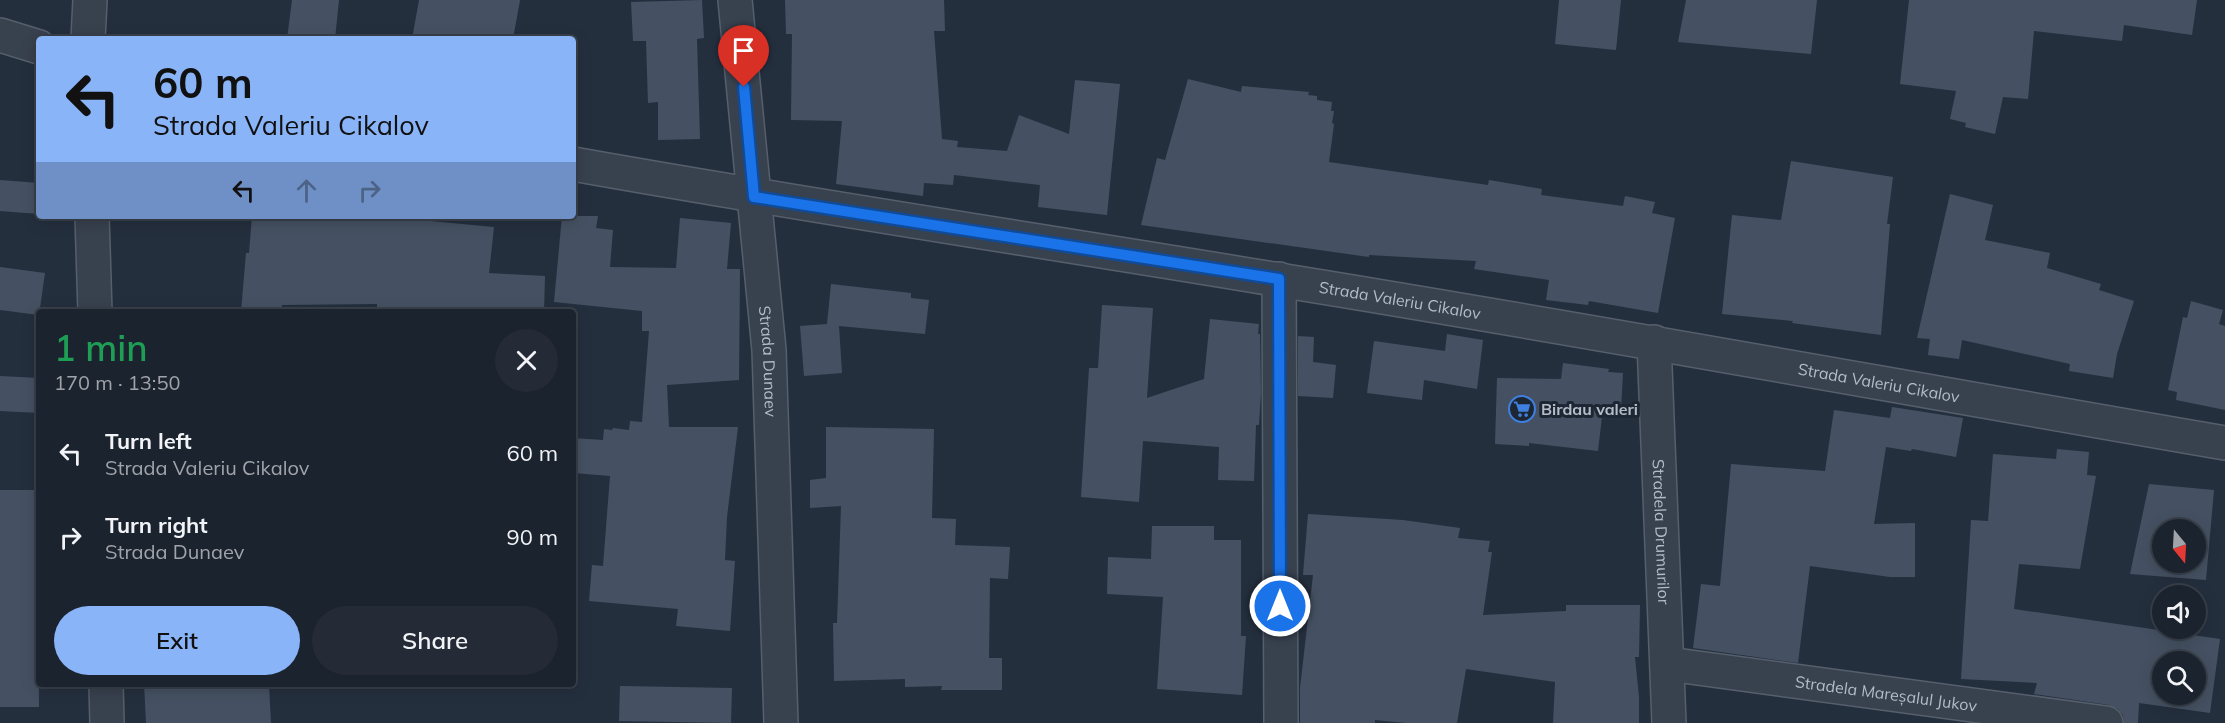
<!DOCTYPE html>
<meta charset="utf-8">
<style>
:root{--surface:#1b232e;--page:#242b36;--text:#f1f3f6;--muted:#a0a4aa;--line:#39404a;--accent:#8ab4f8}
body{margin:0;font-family:Mulish,sans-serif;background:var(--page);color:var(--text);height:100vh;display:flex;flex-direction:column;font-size:22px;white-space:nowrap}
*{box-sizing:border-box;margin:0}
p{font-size:20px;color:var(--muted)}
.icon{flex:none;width:33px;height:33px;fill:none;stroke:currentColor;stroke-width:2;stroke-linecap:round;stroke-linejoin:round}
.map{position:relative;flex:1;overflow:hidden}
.details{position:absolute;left:36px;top:309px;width:540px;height:378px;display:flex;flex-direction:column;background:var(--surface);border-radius:6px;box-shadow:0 3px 15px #0003,0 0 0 2px var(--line)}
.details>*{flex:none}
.banner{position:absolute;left:36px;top:36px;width:540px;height:183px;border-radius:6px;box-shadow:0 3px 15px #0003,0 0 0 2px var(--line);background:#8ab4f8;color:#111;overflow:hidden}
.needle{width:39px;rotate:162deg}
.buttons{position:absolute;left:2152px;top:519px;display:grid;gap:12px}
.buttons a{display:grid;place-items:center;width:54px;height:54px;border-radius:50%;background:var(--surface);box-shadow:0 3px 15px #0003,0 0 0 2px var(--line);font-size:30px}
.pin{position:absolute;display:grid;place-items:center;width:51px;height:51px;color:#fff;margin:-62px -26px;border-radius:50% 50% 50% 0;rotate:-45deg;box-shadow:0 0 6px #0007}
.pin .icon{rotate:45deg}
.me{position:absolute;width:66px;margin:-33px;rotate:0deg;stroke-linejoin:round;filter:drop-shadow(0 0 4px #0008)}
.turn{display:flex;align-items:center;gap:21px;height:126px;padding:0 18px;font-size:27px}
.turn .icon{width:78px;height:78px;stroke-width:2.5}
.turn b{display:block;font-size:42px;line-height:51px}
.lanes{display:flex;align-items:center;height:57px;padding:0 18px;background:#0003;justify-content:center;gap:30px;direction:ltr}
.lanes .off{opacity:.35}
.round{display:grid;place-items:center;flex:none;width:63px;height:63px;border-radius:32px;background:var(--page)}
.head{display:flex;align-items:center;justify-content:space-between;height:102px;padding:0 18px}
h1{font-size:36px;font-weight:600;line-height:45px;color:#1e9e55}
.action{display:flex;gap:12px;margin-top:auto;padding:12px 18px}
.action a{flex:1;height:69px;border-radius:36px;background:var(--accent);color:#111;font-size:24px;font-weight:600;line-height:69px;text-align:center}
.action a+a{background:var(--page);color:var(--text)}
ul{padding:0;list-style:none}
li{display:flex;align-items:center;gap:18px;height:84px;padding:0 18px}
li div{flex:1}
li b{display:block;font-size:22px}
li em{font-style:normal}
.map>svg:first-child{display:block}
.building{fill:#455162;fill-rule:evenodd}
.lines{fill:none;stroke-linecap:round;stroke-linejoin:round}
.street-casing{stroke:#565f6c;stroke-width:36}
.street{stroke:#38414e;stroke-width:33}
.route-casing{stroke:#114b97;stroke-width:15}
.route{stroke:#1a73e8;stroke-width:10}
.labels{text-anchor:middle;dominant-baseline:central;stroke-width:6;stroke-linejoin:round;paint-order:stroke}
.street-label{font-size:16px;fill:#b4bcc9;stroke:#1d2633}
.poi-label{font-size:16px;font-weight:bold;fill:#b4bcc9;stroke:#1d2633;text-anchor:start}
</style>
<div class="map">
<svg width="2225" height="723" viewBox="0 0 2225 723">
<rect width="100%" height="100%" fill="#242f3e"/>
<path class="building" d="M292,0h47l-4,39h-48z
M419,0h101l-7,39h-101z
M702,0l2,38 -7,1 3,100 -42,1v-38l-10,1 -2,-62h-13l-2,-39z
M785,0h159l1,31h-11l8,108 16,2 -1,6 50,4 12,-36 50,19 6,-54 45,4 -13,131 -69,-8 2,-22 -86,-10 -1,10 -29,-2 -1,13 -87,-12 6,-63 -51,-1 1,-86h-6z
M1559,0h62l-5,50 -61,-6z
M1686,0h131l-6,54 -133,-12z
M1909,0h288l-5,35 -68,-10 -2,16 -88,-10 -6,68 -25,-2 -8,37 -30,-7 1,-4 -16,-4 6,-28 -56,-7z
M1188,79l53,13 1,-6 67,6 -1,3 9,1v4l15,2 -1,9h3l-2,12 2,1 -5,38 159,23 1,-5 53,9 -1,6 82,11 2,-10 30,6 -3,11 23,5 -17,95 -69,-12 -1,4 -42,-5 3,-20 -75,-11 2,-8 -107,-6v2l-228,-32 16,-67 8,2z
M1791,161l102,16 -6,47h3l-9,111 -89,-12 1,-2 -71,-7 10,-99 49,5z
M0,180l39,3v31l-39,-3z
M1950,194l43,11 -8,35 65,13 -3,15 54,16 -2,6 35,11 -17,53 -4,24 -44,-7 1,-7 -108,-24 -3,19 -31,-4 2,-16 -13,-1z
M252,216h157v3l85,8 -5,46 56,3 -1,36 -137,-2v2h-30v-8l-95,1 -1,7h-40l5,-59h3z
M562,216h36l-2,12 17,2 -3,37 66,1 4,-50 51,5 -4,46h13l-1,111 -72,5 2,42h69l-11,90 -2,43 10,1 -5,70 -54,-5 2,-17 -89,-8 3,-36 11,1 7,-90 -37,-3v-35l30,2 1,-11 8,1 1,-2 16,2 1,-9 12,1 7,-91h-7v-20l-88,-9z
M0,267l45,6 -6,42 -39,-5z
M831,284l80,9v5l18,2 -4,34 -86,-8 3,47 -38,3 -4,-50 27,-2z
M2191,301l32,9 -4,14 6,2v84l-49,-10 1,-8 -9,-2 15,-73 4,1z
M1102,305l51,3 -6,90 57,-19 6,-60 49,5 -1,10h2l1,59 -2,32h-3l-2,56 -36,-1 1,-33 -76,-6 -4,61 -58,-5 8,-129h9z
M1447,334l36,6 -6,49 -53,-9 -2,20 -55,-7 7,-52 71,10z
M1298,336l16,1 -1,25 23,3 -3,33 -35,-2z
M1563,363l46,6 -1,3 15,1 -2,36 -18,-1 -5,43 -69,-8v3l-34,-2 2,-66 64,1z
M0,376l39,2v35l-39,-2z
M1892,407l71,11 -7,39 -44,-8 -1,2 -25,-4 -12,77 41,-1v54h-25l-80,-11 -12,97 -105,-15 8,-64 19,2 11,-122 94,7 9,-61 56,8z
M826,427l108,2 -2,89 24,1 -1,26 55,2 -2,32 -18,-1 -1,80h13v32h-61l1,-4 -37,1v-8l-71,2 -1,-58h4l4,-117 -31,2v-28l16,-2z
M2057,449l32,3 -2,23 9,1 -16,93 -61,-5 -5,45 206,30 -10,74 -71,-10 -1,20h-14l-1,-8 -5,-6 -9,-4 -75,-11 3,-11 -76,-4 10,-159 17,1 5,-67 63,5zM2163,662h33v32h-33z
M2149,484l65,6 -8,90 -76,-6zM2163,530h33v32h-33z
M0,490h38l1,217h-39z
M1308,514l95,6 57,8 -2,10 32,3 -2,11h4l-9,63 83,-4v-6h74l-1,52h-4l4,40v26h-86l2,-41 -89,-13 -9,54h-51l-31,-3v3h-75v-35l13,-113h-10z
M1152,526h62v14h27v96h5l-4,59 -85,-6 6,-92 -56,-3 1,-37 43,2z
M144,684h125l2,39h-125z
M620,686l112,2 -1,35 -112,-2z"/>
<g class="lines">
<defs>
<g id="street">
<path id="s1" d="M735,0l34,350 12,373"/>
<path d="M0,35l39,12"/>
<path d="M88,39l2,-39"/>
<path id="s2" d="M573,164c235,42 471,77 706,116 316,51 631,109 946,163"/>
<path d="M92,216l3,96"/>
<path d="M1279,279l2,444"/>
<path id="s3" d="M1654,342l15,381"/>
<path id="s4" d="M1668,664l438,59"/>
<path d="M106,684l1,39"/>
</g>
</defs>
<use href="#street" class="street-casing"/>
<use href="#street" class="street"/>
</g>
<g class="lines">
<defs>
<path id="route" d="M744,87l10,110 525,82 1,327"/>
</defs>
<use href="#route" class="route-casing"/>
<use href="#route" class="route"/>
</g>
<defs>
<symbol id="supermarket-ring" viewBox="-11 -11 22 22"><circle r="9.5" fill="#1d2633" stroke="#3f7fe0" stroke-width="1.5"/><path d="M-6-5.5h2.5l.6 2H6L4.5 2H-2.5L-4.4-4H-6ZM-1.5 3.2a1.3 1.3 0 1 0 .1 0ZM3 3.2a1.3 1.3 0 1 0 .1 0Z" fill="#3f7fe0"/></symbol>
</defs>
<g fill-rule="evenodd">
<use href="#supermarket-ring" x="1507" y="394" width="30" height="30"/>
</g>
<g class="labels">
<g class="street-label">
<text stroke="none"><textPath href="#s2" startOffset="838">Strada Valeriu Cikalov</textPath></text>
<text stroke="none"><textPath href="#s1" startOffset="363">Strada Dunaev</textPath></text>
<text stroke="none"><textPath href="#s2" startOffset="1324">Strada Valeriu Cikalov</textPath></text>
<text stroke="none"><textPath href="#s3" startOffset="190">Stradela Drumurilor</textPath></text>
<text stroke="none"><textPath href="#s4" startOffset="220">Stradela Mareșalul Jukov</textPath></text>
</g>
<g class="poi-label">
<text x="1541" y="409">Birdau valeri</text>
</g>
</g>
</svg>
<div class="buttons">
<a><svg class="needle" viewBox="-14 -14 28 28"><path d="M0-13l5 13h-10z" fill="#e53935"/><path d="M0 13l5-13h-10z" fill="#a0a4aa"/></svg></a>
<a><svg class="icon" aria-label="sound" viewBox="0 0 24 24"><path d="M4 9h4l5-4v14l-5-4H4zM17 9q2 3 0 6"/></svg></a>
<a><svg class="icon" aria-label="search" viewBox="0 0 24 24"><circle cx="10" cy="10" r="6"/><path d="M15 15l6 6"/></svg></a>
</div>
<div class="pin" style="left:744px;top:87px;background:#d93025"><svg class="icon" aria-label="arrive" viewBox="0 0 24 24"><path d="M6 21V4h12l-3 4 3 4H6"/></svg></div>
<svg class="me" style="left:1280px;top:606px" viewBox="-20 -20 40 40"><circle r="17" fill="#1a73e8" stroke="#fff" stroke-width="3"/><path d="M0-11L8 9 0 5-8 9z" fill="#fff"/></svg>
<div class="banner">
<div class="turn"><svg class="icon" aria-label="left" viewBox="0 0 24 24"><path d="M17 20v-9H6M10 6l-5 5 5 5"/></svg><div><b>60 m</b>Strada Valeriu Cikalov</div></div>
<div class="lanes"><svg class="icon" aria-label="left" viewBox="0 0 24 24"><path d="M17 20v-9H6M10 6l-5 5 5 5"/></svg><svg class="icon off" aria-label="ahead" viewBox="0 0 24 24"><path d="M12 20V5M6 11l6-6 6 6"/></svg><svg class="icon off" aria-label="right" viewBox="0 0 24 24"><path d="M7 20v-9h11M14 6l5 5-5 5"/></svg></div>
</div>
<section class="details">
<div class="head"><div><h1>1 min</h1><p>170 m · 13:50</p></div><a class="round"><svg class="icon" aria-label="close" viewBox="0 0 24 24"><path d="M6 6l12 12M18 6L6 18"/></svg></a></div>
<ul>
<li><svg class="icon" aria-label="left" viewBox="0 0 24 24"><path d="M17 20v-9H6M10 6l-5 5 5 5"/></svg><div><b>Turn left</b><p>Strada Valeriu Cikalov</p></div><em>60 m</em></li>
<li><svg class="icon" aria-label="right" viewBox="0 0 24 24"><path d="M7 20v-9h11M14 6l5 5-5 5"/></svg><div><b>Turn right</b><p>Strada Dunaev</p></div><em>90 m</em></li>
</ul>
<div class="action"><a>Exit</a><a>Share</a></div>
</section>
</div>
